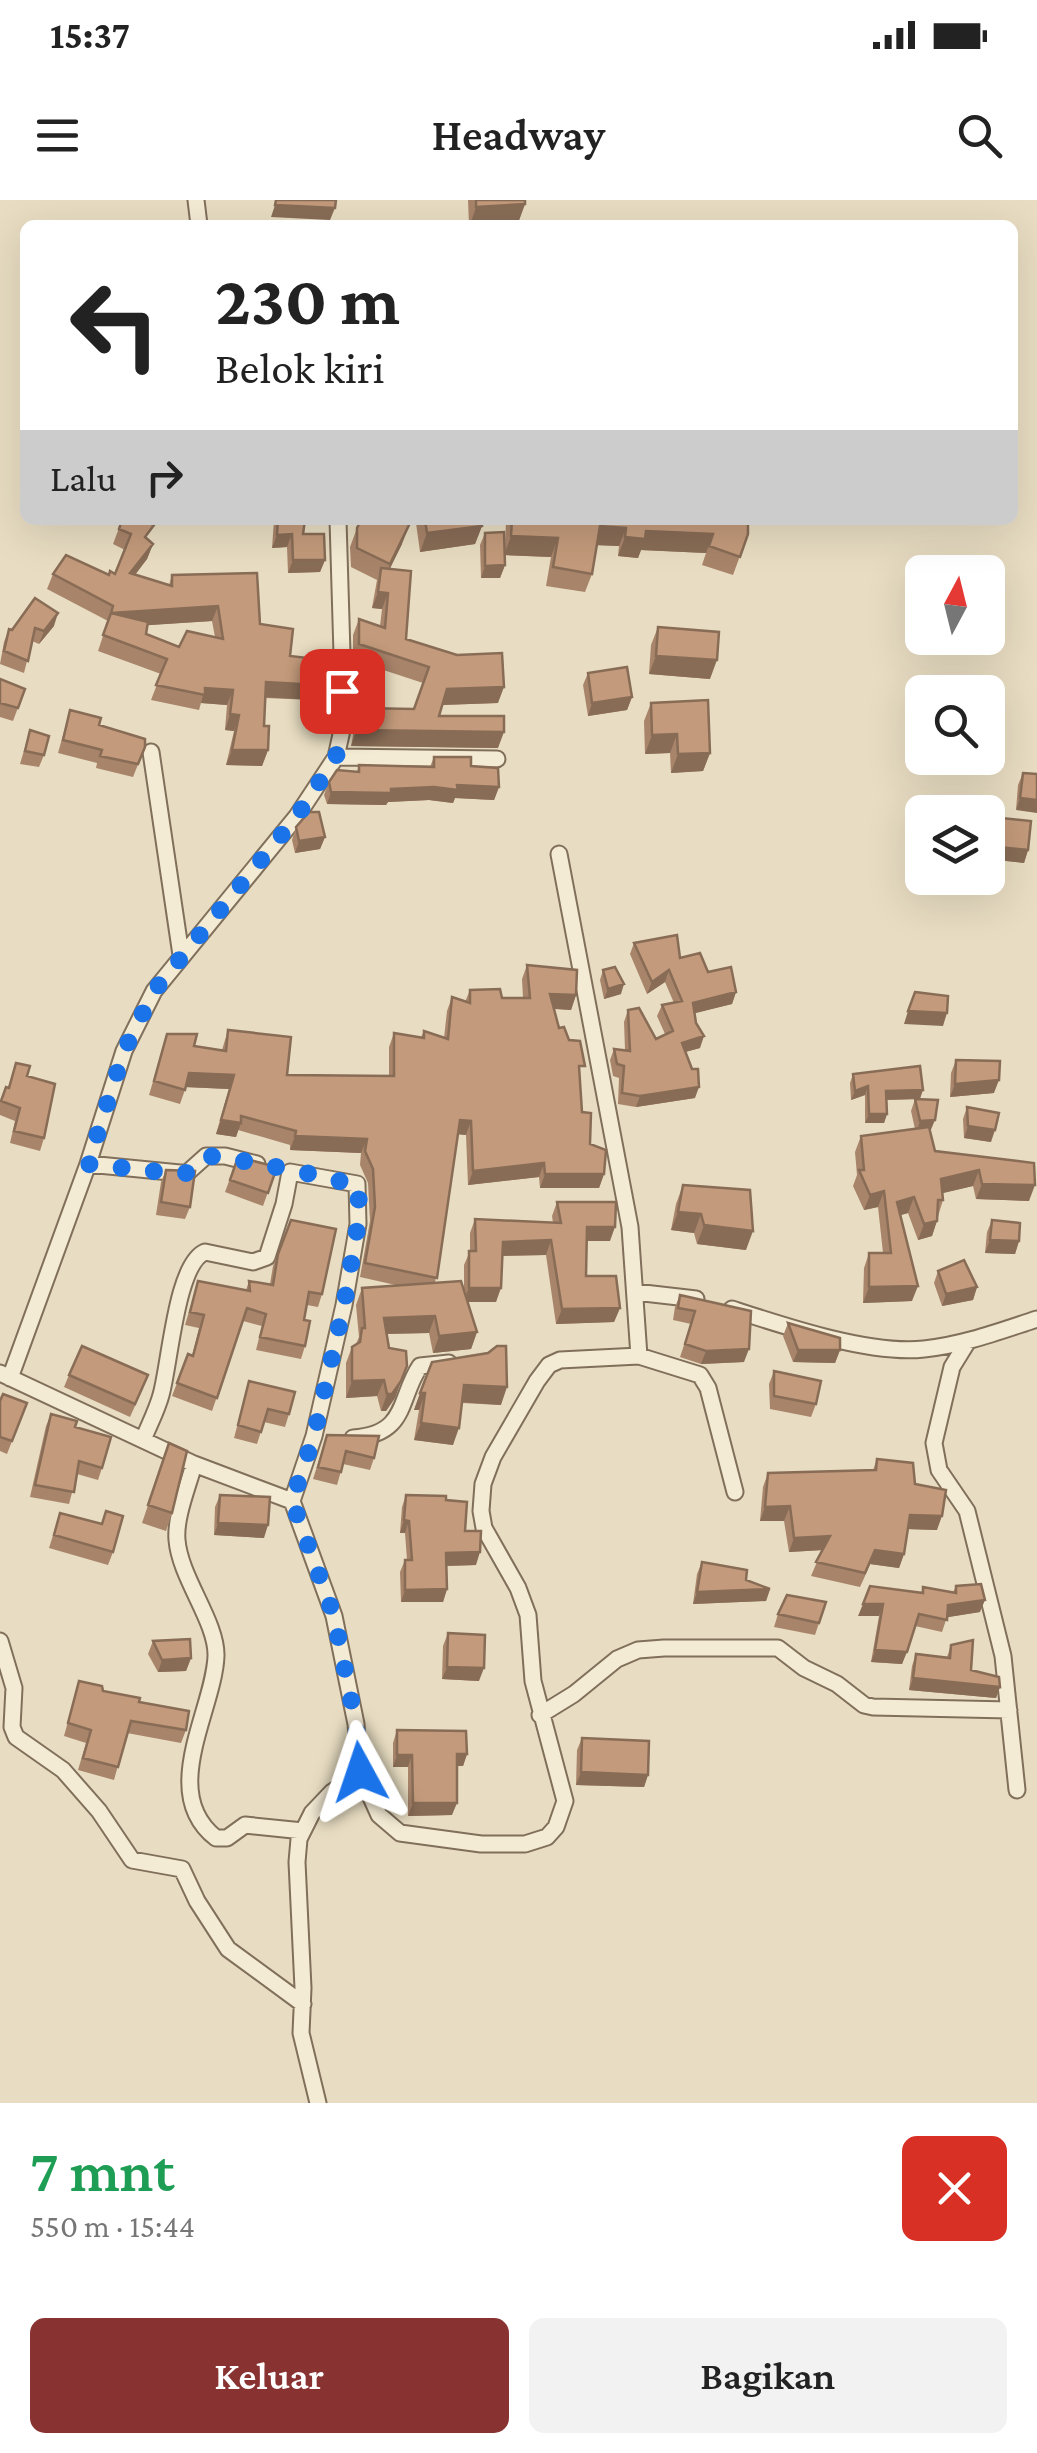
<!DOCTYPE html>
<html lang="id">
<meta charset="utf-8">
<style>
:root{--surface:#fff;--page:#f2f2f2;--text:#222;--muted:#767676;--accent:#883231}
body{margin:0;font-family:"Crimson Pro",serif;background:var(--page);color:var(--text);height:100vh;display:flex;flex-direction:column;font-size:38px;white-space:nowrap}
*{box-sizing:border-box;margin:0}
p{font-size:32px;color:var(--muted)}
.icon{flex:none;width:55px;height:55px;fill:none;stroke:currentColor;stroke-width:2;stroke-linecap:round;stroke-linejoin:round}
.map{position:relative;height:1903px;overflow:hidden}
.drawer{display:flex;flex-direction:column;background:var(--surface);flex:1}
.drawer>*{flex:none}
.guide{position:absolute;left:20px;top:20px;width:998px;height:305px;border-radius:15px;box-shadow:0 10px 40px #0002;background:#fff;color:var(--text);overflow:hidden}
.needle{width:65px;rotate:7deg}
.buttons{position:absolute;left:905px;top:355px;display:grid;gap:20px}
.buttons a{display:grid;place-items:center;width:100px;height:100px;border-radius:15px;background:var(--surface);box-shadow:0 10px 40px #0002;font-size:50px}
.pin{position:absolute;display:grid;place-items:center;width:85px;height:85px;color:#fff;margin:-42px;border-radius:20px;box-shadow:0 5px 15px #0006}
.me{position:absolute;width:110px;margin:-55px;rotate:355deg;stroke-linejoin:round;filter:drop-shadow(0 0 8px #0008)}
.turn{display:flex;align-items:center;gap:35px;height:210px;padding:0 30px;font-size:45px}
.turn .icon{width:130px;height:130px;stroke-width:2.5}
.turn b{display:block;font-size:70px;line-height:85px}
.then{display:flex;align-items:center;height:95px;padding:0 30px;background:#0003;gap:20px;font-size:38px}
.round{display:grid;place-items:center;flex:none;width:105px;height:105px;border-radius:15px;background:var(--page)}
.overview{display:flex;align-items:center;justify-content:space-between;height:170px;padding:0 30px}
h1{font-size:60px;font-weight:600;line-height:75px;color:#1e9e55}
.primary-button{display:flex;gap:20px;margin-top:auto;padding:20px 30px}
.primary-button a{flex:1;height:115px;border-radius:15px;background:var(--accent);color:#fff;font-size:40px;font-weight:600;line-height:115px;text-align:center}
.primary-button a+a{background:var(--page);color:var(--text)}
.status{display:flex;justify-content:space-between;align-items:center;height:70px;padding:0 50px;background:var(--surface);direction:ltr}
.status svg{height:28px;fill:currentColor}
header{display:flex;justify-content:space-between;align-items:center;height:130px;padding:0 30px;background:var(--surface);font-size:45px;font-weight:600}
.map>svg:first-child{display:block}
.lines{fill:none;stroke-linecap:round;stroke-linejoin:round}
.minor-casing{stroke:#806f5b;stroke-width:19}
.minor{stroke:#f4ebd4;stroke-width:15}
.wall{fill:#a8846a;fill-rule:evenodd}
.shaded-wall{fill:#886c56}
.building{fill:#c39a7b;stroke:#886c56;stroke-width:2.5}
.route{stroke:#1a73e8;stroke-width:18;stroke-dasharray:0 32.4}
</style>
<div class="status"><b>15:37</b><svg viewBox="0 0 49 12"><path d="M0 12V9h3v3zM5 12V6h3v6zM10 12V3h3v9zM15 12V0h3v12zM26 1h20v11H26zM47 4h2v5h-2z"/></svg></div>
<header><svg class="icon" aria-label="menu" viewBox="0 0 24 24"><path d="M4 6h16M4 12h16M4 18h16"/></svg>Headway<svg class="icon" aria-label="search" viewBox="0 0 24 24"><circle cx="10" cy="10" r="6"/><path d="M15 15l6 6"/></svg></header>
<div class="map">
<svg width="1037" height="1903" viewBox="0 0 1037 1903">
<rect width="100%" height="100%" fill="#e8ddc2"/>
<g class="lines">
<defs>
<path id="minor" d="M196,0l3,25
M151,552l30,203
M336,557l161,2
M559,654l71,373 9,129
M88,964l92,9h7l19,-17h19l32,8
M635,1092l61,7
M732,1109c52,17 138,46 192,40 39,-4 76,-18 113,-30
M968,1141l-16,26 -18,76 5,27 28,41 36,145 14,134
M0,1173l194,91 98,37
M10,1178l78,-214 36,-113 30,-60 143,-175 39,-59 8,-36 -6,-201
M353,1238c55,-4 45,-39 67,-72l29,-3
M143,1240c6,-15 14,-30 18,-45 9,-31 15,-131 44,-143l48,10 14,-5 17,-53 6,-32 67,12 1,40 -14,81 -30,131 -22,65 42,115 22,108 4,49 19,42 21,18 81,11h44l22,-7 9,-10 9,-26 -32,-120 -5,-66 -10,-27 -34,-60 -3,-17 2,-27 10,-27 44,-76 12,-16 11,-5 79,-4 61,19 8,13 27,104
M194,1264c-6,23 -19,53 -17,76 3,38 40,82 39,116 -2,54 -58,137 0,182h11l18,-13 58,6
M0,1441l14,47 -2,39 4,10 47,33 36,41 33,49 50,9 15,32 31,48 75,55
M540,1515l34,-21 43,-35 21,-9 26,-2h114l26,20 33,16 27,21 9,2 136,3
M318,1903l-17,-70 2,-45 -6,-126 2,-23 13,-26 20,-21 28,-19"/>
</defs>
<use href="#minor" class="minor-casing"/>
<use href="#minor" class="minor"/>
</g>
<path class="wall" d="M468,0h57v4l-7,19 -49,2z
M122,320l31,24 -6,15 -12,16 34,10 3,-10 88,49 30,32 24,44 -49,-2 -1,28 4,24 -6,16 -36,-1 8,-34 -9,-1 2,-25 -26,-2 -2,7 -48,-10 10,-26 -63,-23 10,-30 -61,-32 6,-15h62l10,-24 -12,-6zM212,421l3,16 -36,10 -33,-13 2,-9z
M274,320h31l-2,14 22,26 -5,12 -32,1 -1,-26 -15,1z
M417,320h64l1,6 -7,18 -55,8 -4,-29z
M506,320h242v14l-15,41 -31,-10 4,-12 -65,-3 -3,8 -20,-2 1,-10 -22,-1 -5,29 -7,18 -39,-6 5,-29 -46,-2v10l-5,13h-19l-1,-33 5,-12 20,13z
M357,328l45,16 -13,25 17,70 92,64 -56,2 -3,11 59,32 -147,-2 4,-21 6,-17 53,1 9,-26 -70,-23v-25l6,-16 21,7 2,-17 -10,-1 5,-28 -26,-13 -1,-20z
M54,426l-15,18 -7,-3 -8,32 -24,-9 4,-22 5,-13z
M658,427l52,52 -61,-5 2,-29z
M588,473l44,24 -5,13 -39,6 -5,-31z
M0,479l25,10 -12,32 -13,-4z
M651,503l59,50 -7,18 -32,2 -1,-20 -25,1 -1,-33z
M70,510l75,37 -12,30 -37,-9 1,-5 -39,-10z
M30,530l14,25 -5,12 -19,-3z
M434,557l37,9 28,21 -5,13 -39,-2 -2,5 -24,-3 -41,2 -2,3 -59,-1 -3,-9 5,-13 28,-10 2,-7 71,2z
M1023,573l14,1 -21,36 2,-25z
M992,617l36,33 -4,13 -36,-4v-30z
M296,627l29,10 -5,12 -25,4 -3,-13z
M634,743l46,15 28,14 28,20 -4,12 -38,9 6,35 -15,4 10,46 -59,9 -18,-3 1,-26 -6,-2 -3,-16 4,-11 11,1 -1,-28 4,-12 28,29 9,-5 -8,-18 5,-11 12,-2 -9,-21 -18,12 -17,-40z
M527,765l49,30 -5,15 -17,-1 5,19 21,52 2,32 8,32 14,30 -5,14h-59l-1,-11 -71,8 -2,-50 -8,-1 -23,149 29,7v-25l6,-14v-18l5,-14 78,4 -1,-7 5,-14 53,39h-24v35l34,32 -6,14 -58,2 -10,-69 -44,1 -6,46h-29l10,30 -6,17 -38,4 -4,-20 -43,1 3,14 18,18 -12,32 -9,13h-5l-4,-15 -31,2v-35l6,-16 4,-3 3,-7 -3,-32 6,-17 38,-2 -40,-9 10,-56 -2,-38 -8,-18 1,-12 -71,-3v-5l-52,-15 -2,7 -20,-3 13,-45 -43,-2 -6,17 -31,-9 18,-61 27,12 28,4 6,-20 59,45 102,1v-29l5,-14 27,4 3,-6 20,7 3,-27 5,-14 13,5 5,-12 32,8h21l-1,-19z
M603,770l18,24 -17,5 -4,-19z
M956,860l38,33 -44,4 1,-24z
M16,863l11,13 17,62 -4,13 -30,-8 5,-22 -15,-6v-12l6,-16 2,1z
M853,874l67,25 15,52 99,12 -5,38 -53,-2 -3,-13 -31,7 1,7 -11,36 -14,4 -10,-27 -8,2 12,86 -49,2 1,-35 5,-15h14l-5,-46 -14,3 -11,-24 4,-11 -2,-23 6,-16 54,-7 -4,-18 4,-12 -29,1 1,14 -3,9h-19v-28l-14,5 -1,-17z
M967,907l24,35 -27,-4 -1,-19z
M238,957l39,10 -14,39 -38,-14z
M166,970l24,37 -5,12 -29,-4 5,-33z
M683,985l63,65 -49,-6 -3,-11 -23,-3 5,-26z
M291,1020l31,74 -4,13 -11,-2 -3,15 1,26 -4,13 -45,-9 6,-24 -19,-5 -31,90 -40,-15 16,-42 4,2 7,-28 -14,-3 13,-44 48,9 3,-9 21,3 3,-18z
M992,1020l27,21 -4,13 -30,-1 2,-21z
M938,1071l39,16 -4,13 -31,6 -8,-23z
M680,1095l64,67 -43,2 -21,-7 11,-33 -18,-4 2,-13z
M788,1123l52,27 -5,13 -42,-1 -10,-26z
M432,1162l69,43 -39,-2 -9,42 -39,-5 5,-30h-5z
M774,1171l42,33 -5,13 -41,-8 -1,-25z
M69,1175l74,13 -13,29 -66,-30z
M249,1181l40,33 -4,13 -21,-5 -7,22 -23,-6z
M0,1201l27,2 -20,51 -7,-3z
M51,1214l24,13 27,41 -4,12 -21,-6 -8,30 -39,-7 16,-71z
M327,1235l47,23 -4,12 -27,-6 -6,21 -24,-6z
M169,1243l3,70 -6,18 -24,-8z
M877,1259l38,25 22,46 -29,-1 -4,25 -5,14 -29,-4 -10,23 -49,-11 11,-26 -33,2 -5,-31h-24l3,-34 5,-14 105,-3z
M220,1295l44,43 -50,-3 1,-28z
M406,1295l40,5 19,31 11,34 -29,1v23l-4,13h-42l-1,-30 5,-12h2l-2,-27h-5l2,-26z
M60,1313l53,39 -5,13 -59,-17z
M702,1362l68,27 -4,12 -73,3 4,-30z
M956,1386l24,26 -33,5 -5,15 -27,-6 -13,38 -31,-2 8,-46h-21l63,-23 2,-6 30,5z
M826,1402l-11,33 -41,-8 4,-13z
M448,1433l31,48 -37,-2 1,-33z
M153,1441l38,17 -5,13 -28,1 -10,-18z
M951,1445l20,25 29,17 -4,11 -87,-8 3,-24 4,-12 31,3z
M79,1481l24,10 36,11 47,28 -5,13 -54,-10 -13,47 -36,-10 8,-27 -22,-7z
M397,1530l70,24 -4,12h-6l-5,49 -44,1v-49h-15v-24z
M582,1538l66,37 -4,12 -68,-2 1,-35z"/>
<path class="shaded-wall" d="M525,4l-7,19 -48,2 6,-18z
M275,5l60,3 -5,12 -59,-3z
M409,325l-7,19 -19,39 7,-19z
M482,326l-7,18 -55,8 7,-19z
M600,326l26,2 -7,18 -26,-1z
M646,331l67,3 -7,19 -65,-3 -3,8 -20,-2 7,-19z
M292,334l-5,13 -15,1 5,-13z
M511,336l47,2 -7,19 -47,-2z
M153,344l-6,15 -23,30 6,-16z
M293,360h32l-5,12 -32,1z
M505,365l-5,13h-19l4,-12z
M378,392l10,1 -6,16 -10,-1z
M218,406l-6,15 -106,7 5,-15z
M58,413l-4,13 -15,18 5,-13z
M656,456l61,4 -7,19 -61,-5z
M266,482l53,3 -5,15 -54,-3z
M504,487l-6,16 -57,2 6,-16z
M205,488l28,2 -6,15 -26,-2z
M632,497l-5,13 -39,6 4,-13z
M230,514l9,1 -5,16 -9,-1z
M357,530l147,2 -6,16 -147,-2z
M677,534l-7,19 -25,1 7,-19z
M232,550h36l-6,16 -36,-1z
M710,553l-7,18 -32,2 7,-19z
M457,585l42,2 -5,13 -39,-2 -2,5 -24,-3 -41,2 -2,3 -59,-1 4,-12z
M1020,598l17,2v13l-21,-3z
M325,637l-5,12 -25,4 4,-12z
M989,646l39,4 -4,13 -36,-4z
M669,770l-4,12 -18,12 5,-12z
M624,784l-3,10 -17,5 4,-10z
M736,792l-4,12 -44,11 5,-12z
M550,794l26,1 -5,15 -27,-2z
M908,811l39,2 -4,13 -39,-2z
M704,836l-4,12 -22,6 4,-11z
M189,873l45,2 -5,14 -45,-2z
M999,880l-5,13 -44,4 5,-13z
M868,886l-3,9 -14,5 4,-9z
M699,887l-4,11 -59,9 4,-11z
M923,890l-3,9 -38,1 4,-9z
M869,914h18l-3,9h-19z
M221,920l20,3 -5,14 -20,-3z
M460,920l11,1 -5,14 -11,-1z
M935,920l-5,12 -14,2 4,-13z
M968,926l27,4 -4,12 -27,-4z
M295,936l72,3 -6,14 -71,-3z
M544,963l-5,14 -71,8 5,-14z
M979,970l-6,16 -38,9 6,-16z
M545,974h59l-5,14h-59z
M982,984l53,1 -6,16 -53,-2z
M884,991l-6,16 -14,3 6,-15z
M914,997l-6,16 -17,5 6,-16z
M678,1012l23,2 -7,19 -23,-3z
M937,1021l-5,15 -14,4 6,-16z
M704,1025l49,6 -7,19 -49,-6z
M587,1027h28l-5,14h-28z
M551,1040l-5,15 -48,1 5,-14z
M990,1040l29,1 -4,13 -30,-1z
M918,1086l-6,15 -49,2 6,-16z
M977,1087l-4,13 -31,6 4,-12z
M469,1088h32l-5,14h-33z
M620,1108l-6,14 -58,2 6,-15z
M435,1116l-6,17 -51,1 6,-16z
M477,1132l-6,17 -38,4 6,-17z
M749,1149l-5,13 -43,2 5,-13z
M798,1150h42l-5,13 -42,-1z
M384,1180l-7,16 -31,2 6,-17z
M401,1181l-6,17 -9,13h-5l6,-17z
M464,1185l43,2 -6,18 -43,-3z
M420,1193h5l-6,17h-5z
M421,1223l38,5 -6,17 -39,-5z
M790,1306l-6,15h-24l5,-14z
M910,1315l32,1 -5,14 -32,-1z
M404,1320l5,1 -4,12h-5z
M218,1323l50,2 -4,13 -50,-3z
M830,1336l-6,14 -35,2 5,-14z
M875,1350l29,4 -5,14 -29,-4 -10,23z
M480,1352l-4,13 -34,1 4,-13z
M447,1389l-4,13h-42l4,-12z
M770,1389l-4,12 -73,3 4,-12z
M985,1400l-5,12 -37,6 5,-13z
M863,1404h20l-4,12h-21z
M875,1450l32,2 -5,12 -31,-2z
M191,1458l-5,13 -28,1 4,-12z
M447,1467l37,1 -5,13 -37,-2z
M913,1478l87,9 -4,11 -87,-8z
M457,1554h10l-4,12h-11z
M397,1555h15l-4,12h-15z
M581,1572l67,3 -4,12 -68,-2z
M413,1603h44l-5,12 -44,1z"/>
<path class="building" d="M276,0h60l-1,8 -60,-3z
M476,0h49v4l-49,3z
M122,320h20l12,5 -9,12 8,7 -23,29 42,13v-11l85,-2 3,51 33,5 -3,27 35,4 -6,25 -53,-3 -2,44h5l-1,24h-36l7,-35 -9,-1 3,-24 -28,-2v7l-49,-10 11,-26 -64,-24 8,-22 37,9 -2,12 33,13 8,-16 36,8 -5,-33 -107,7 2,-7 -60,-32 13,-19 43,20 1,-4 5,3 16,-40 -12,-5z
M278,320h27l-2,14h21l1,26h-32l-1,-26 -15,1z
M361,320h38l10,5 -19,39 -33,-16v-20z
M425,320h56l1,6 -55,7z
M512,320h236v14l-8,23 -31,-11 4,-12 -67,-3 -1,8 -20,-2 1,-9 -26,-2 -8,48 -39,-7 5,-29 -47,-2z
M504,332l1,33 -20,1v-33z
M381,368l30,3 -5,68 51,16 45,-2 2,34 -57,2 -8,27h65v16l-147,-2 4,-22 53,1 15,-42 -70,-23v-25l26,9 3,-35 -10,-1z
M35,398l23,15 -14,18 -9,-3 -7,33 -24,-10 5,-22 3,1z
M658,427l61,5 -2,28 -61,-4z
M627,467l5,30 -40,6 -4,-30z
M0,479l25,10 -7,19 -18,-5z
M708,500l2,53 -32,1 -1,-20 -25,1 -1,-32z
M70,510l31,8 -2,7 46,14v8l-7,17 -38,-8 2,-6 -39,-10z
M30,530l19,6 -5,19 -19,-4z
M434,557h37v9l27,2 1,19 -42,-2 1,5 -24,-3 -43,2v4l-60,-1 -2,-10 8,-12 22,2v-7l75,2z
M1023,573l14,1v26l-17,-2z
M309,612h10l6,25 -26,4 -3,-14z
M992,617l39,4 -3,29 -39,-4z
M677,735l3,23 20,-5 8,19 23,-5 5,25 -43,11 3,20 8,13 -22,7 10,26h6l1,18 -59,9 -18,-3 2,-27 -7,-2 -3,-15 16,2 -2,-41 11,-2 17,31 17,-8 -11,-26 20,-4 -13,-31 -17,12 -18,-39z
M527,765l50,5 -1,25 -26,-1 9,34 5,-1 5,13 11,1 5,25h-6l3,46 9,1 -1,31 16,6 -2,24h-59l-1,-11 -71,8 -2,-50 -11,-1 -23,158 -72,-15 10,-56 -2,-38 -8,-18 2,-12 -72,-3 1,-5 -55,-15v7l-20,-3 13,-45 -45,-2 -4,17 -31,-9 13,-47h30l-3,12 32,5 2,-21 63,7 -4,38 107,1v-43l30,5v-7l24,8 4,-42 18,6v-13l30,-1 2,9h28z
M615,767l9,17 -16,5 -5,-19z
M915,792l33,4 -1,17 -39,-2z
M956,860l44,1 -1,19 -44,4z
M16,863l14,3 -3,10 28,8 -11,54 -30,-7 6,-23 -19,-7 5,-14 3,1z
M920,866l3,24 -37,1 1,23h-18l-1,-28 -13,5 -2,-17z
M915,899l23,1 -3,20 -15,1z
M967,907l32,6 -4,17 -27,-4z
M929,927l6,24 99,12 1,22 -53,-1 -3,-14 -38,9 2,21h-5l-1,21 -13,3 -10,-27 -17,5 21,84 -49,1v-34h22l-7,-62 -14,4 -11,-25h5l-3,-34z
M238,957l39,10 -9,26 -38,-13z
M166,970l29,1 -5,36 -29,-5z
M683,985l67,5 3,41 -49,-6 -3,-11 -23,-2z
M557,1002h59l-1,25h-28l-1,49h30l4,32 -58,1 -11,-69 -48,2 -2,46h-32v-37h7l-1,-32 86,4z
M291,1020l45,9 -14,65 -13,-2 -5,28 6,1 -5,25 -45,-9 6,-23 -19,-6 -30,90 -40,-15 11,-29 5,2 11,-41 -14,-3 8,-31 52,10 -1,-10 24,4 5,-31z
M992,1020l28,3 -1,18 -29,-1z
M964,1060l13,27 -31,7 -8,-23z
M461,1081l16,51 -38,4 -4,-20 -51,2 5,30 17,3 1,15 -6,15 -9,13h-5l-3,-14 -32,1v-34l8,-5 2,-14h3l-3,-40z
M680,1095l71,16 -2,38 -43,2 -21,-7 10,-33 -17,-3z
M788,1123l52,15v12h-42z
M82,1146l66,29 -13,29 -66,-29z
M497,1146h9l1,41 -43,-2 -5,43 -38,-5 4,-30h-5l12,-31 56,-9z
M774,1171l47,10 -5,23 -42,-8z
M249,1181l46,11 -6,22 -21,-5 -7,23 -23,-7z
M3,1194l24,9 -15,38 -12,-4v-36z
M51,1214l26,7 -2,6 36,10 -9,31 -23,-7 -5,31 -39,-7z
M327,1235l52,1 -5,22 -28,-7 -5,21 -23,-5z
M169,1243l18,8 -15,62 -24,-8z
M877,1259l36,4 2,21 31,6 -4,26 -32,-1 -6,39 -29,-4 -10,23 -49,-11 14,-26 -36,2 -4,-32 -25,1 3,-34 108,-3z
M220,1295l50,2 -2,28 -50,-2z
M406,1295l40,1v4l21,2 -2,29h16l-1,21 -34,1 1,36 -42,1v-30h7l-3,-39 -5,-1z
M106,1311l17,5 -10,36 -59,-17 6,-22 42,11z
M702,1362l45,8 -1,10 24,9 -73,3z
M981,1384l4,16 -37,5 -1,15 -28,-6 -12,38 -32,-2 8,-46h-20l7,-18 53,7v-6l33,6v-7z
M787,1395l39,7 -7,21 -41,-9z
M448,1433l37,2 -1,33 -37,-1z
M190,1439l1,19 -29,2 -9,-19z
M973,1440l-2,30 28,7 1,10 -87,-9 3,-24 34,4 1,-13z
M79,1481l23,5 1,5 37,7 -1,4 50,9 -3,19 -55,-9 -13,46 -35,-9 8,-28 -23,-7z
M397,1530l69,1 1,23h-10v49h-44l-1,-48h-15z
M582,1538l67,3 -1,34 -67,-3z"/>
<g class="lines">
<path class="route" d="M342,491l2,30 -8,36 -39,59 -143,175 -30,60 -36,113 92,10 6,-1 20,-17c20,0 144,24 153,32l-1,36 -14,81 -30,131 -22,65 42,115 22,108 4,48"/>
</g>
</svg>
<div class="buttons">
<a><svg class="needle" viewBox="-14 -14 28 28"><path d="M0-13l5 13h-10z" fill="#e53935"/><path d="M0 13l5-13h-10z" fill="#767676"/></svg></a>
<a><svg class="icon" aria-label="search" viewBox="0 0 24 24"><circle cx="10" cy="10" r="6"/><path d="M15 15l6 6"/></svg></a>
<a><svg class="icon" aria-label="layers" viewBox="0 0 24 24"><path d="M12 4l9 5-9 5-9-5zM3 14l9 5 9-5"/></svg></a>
</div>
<div class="pin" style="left:342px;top:491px;background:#d93025"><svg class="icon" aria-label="arrive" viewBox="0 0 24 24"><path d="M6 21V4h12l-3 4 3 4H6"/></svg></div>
<svg class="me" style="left:360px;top:1572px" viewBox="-20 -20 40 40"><path d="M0-17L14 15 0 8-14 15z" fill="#1a73e8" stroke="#fff" stroke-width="4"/></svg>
<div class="guide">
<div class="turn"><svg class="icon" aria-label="left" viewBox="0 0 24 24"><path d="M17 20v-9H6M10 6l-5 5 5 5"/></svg><div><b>230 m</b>Belok kiri</div></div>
<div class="then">Lalu<svg class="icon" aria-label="right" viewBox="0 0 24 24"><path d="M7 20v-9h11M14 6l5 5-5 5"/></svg></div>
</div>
</div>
<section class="drawer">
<div class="overview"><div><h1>7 mnt</h1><p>550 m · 15:44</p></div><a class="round" style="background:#d93025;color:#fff"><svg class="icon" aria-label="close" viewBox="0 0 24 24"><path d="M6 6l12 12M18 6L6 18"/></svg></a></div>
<div class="primary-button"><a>Keluar</a><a>Bagikan</a></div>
</section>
